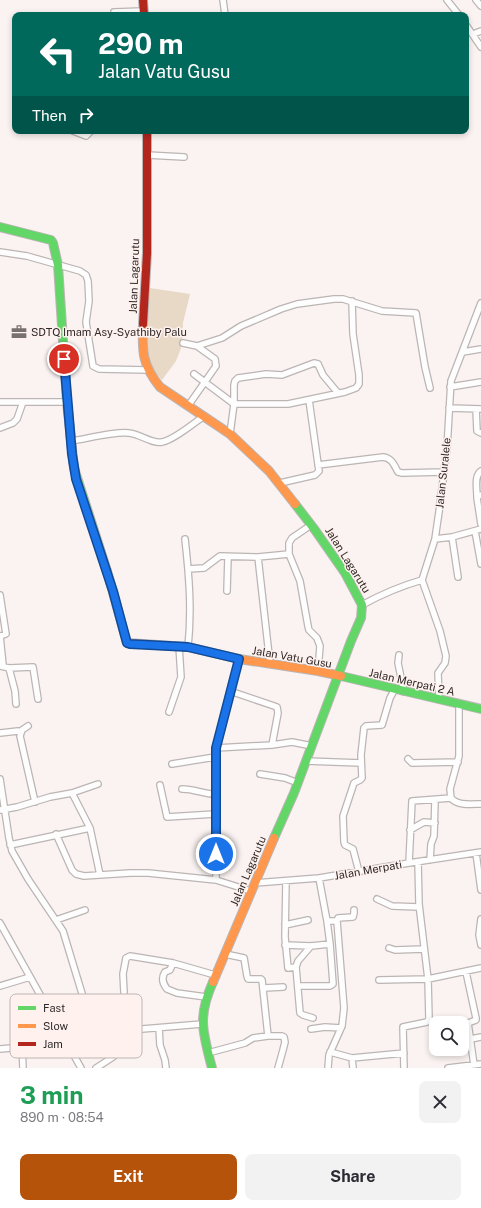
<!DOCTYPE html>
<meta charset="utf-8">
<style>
:root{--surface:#fff;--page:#f2f2f3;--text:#2b2b33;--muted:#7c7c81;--accent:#b45309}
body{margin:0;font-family:"Public Sans",sans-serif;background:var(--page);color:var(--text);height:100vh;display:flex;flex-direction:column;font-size:15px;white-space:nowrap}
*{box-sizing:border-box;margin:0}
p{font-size:13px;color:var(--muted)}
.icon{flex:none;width:22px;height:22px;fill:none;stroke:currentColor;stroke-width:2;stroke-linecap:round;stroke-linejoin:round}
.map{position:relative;height:1068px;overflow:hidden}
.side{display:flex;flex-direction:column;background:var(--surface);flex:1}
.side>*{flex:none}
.banner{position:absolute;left:12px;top:12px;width:457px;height:122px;border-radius:8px;box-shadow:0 2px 6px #0003;background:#00695c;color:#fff;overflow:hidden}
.controls{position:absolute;left:429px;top:1016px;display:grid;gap:8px}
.controls a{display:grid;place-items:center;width:40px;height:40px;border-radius:8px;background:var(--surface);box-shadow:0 2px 6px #0003;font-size:20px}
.pin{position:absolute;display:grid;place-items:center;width:34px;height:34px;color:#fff;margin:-17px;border:2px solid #fff;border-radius:50%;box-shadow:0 1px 4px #0007}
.me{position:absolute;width:44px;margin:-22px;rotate:0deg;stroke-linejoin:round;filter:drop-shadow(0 0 3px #0008)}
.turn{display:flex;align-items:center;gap:14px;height:84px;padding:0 20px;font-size:18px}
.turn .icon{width:52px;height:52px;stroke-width:2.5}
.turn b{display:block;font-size:28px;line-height:34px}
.then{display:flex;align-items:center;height:38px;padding:0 20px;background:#0003;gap:8px;font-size:15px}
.round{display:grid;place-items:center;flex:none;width:42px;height:42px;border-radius:8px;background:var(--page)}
.head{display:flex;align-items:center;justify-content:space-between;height:68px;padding:0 20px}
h1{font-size:24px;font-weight:700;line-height:30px;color:#1e9e55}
.button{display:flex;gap:8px;margin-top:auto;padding:8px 20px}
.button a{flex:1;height:46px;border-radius:8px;background:var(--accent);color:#fff;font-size:16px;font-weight:700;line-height:46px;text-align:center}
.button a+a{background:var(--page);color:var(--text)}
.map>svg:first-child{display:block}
.green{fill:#e8d9c7}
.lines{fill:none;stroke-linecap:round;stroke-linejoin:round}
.street-casing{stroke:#bbb5b4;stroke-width:8}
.fast-casing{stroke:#bbb5b4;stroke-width:10}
.slow-casing{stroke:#bbb5b4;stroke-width:10}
.jam-casing{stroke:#bbb5b4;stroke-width:10}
.street{stroke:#fefdfd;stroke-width:5.5}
.fast{stroke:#63d668;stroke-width:8}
.slow{stroke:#ff974d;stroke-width:8}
.jam{stroke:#b3261e;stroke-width:8}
.route-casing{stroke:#114b97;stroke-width:10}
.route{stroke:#1a73e8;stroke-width:7}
.labels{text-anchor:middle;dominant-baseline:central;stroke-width:3;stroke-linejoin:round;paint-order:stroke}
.street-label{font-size:11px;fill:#2f2a29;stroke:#fef1ee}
.poi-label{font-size:11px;fill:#2f2a29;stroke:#fef1ee;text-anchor:start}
.key{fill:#fef1ee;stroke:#c0b5b3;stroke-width:1}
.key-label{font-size:11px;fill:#2f2a29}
</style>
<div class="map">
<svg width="481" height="1068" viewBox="0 0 481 1068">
<rect width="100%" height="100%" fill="#faf3f2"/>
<path class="green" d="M150,288l40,6 -7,29 -1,20 -1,5 -5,13 -14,19c-5,-5 -10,-10 -12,-18 -5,-17 -1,-55 0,-74z"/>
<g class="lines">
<defs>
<path id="street" d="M223,0l2,15
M447,0l12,15
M476,0l5,6
M114,12l29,-1
M466,25l15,22
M473,34l8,-3
M73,131l13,5 5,-5
M147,155l37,2
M0,252l27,4 53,15 6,4 2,6 1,20 -3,21 7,44 6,3 49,1
M183,343l14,3 18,13 1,7 -28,40
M197,346l25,-8 19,-12 40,-17 16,-5 37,-5h9l39,12 34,2 9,54 5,21
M463,352l18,-3
M194,374l40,30h54l57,-12 11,-4 3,-4v-9l-6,-41 -1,-33
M450,387l31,-5
M0,402h67
M449,408l32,1
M476,409l1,22 4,2
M0,428l13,-5 4,-4 6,-17
M230,434l4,-30v-19l1,-4 3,-3 28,-4 16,1 32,-12 4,1 5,11 15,18
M71,441c15,-2 44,-10 58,-8 11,1 23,11 33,9 12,-2 32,-19 42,-26
M318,465l65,-8c9,1 11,8 15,15l4,1 42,-1
M280,483l35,-8 4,-4 -10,-71
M481,495l-3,1 -1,2 4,26
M477,497c0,-9 -3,-21 4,-26
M311,525l-19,13 -3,5v11l11,27 8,45 1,4 8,8 3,8 -2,25
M475,531l6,33
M452,537l6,40
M185,539c4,36 7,71 3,108
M435,539l17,-2 29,-8
M258,557l31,-3
M188,569l16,-1 16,-12 38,1 12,107
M422,580l13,-41 5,-34 7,-57 4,-67 30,-78
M422,580l18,51 6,25 -1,7 -7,10 1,26
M227,591l1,-34
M0,595l6,39 -6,2
M362,605c20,-11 39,-19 60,-25
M0,636l3,29
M399,655l-1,8 6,29
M239,659l-23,89v132l35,11
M0,666l9,2 6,23 1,13
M9,668l24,-1 5,32
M230,691l47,16 1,6 -6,32
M459,704v52l-9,33 1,9c6,8 21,6 30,6
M169,712l12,-35 -2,-31
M28,726l-6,4 -2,6 15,66
M0,733l18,-2 3,2
M216,748l56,-3 20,-3 20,4
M408,759l4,4 46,-1
M306,761l55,2
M172,764l43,-7
M260,774l25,4 13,5
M0,779l9,59 3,13 16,28 35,52 31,102
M160,785l7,32 48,-3
M182,789c13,0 21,5 33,5
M72,793l18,35 10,47
M0,810l17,-3 33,-10 22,-4 26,-9
M410,830l14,-8 11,1
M56,834l16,36 4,4 8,2 46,-3h18l68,7
M10,845l80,-17
M476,853l5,37
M430,860l1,-16 3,-8 1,-36
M409,863l3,-62 39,-3
M359,872l-6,-23 -8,-4 -1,-3 -1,-26 11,-33 6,-3 2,-2 -1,-23 3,-27 2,-2 16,-1 8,-27 5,-9
M319,878l8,43h10l7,87 -2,18 -13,29 -1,13
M286,881l-1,56 3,31 8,-1 2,-6 13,-15
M255,883l64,-5 90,-15 72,-11
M377,899l15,7 27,1
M481,919l-2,16 2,10
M56,920l29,-10
M337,921l1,-3 15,-1 1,-4v-3
M0,923l81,145
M285,925l23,-5
M285,945l26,1 19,-2 -3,-23
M389,948l6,2 29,-1
M225,954l19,4 3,18 1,3h13l1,1 6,56
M173,963l-3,7 -5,2c-4,6 -2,12 2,17l10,4 29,4
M296,967l4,46 3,2 10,3
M466,972l10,46v2l-8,3 6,42
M379,980l49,-1 53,-11
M0,986l30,-9
M298,986h32l3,-2 -3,-40
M264,988l19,-1
M124,992l-1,-18 3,-16 4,-2 43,7 42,12
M159,1028l1,17 5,15 1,8
M311,1029l14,-2 16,1
M65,1039l29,-6 108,-9
M471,1039l10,-2
M22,1047l1,21
M0,1049l22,-2 39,-15
M330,1052l22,6 52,-5
M208,1053l37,-10 8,-5 15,-2h14l2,1 1,5 -2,8 -5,18
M352,1058l1,10
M96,1068l17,-11
M404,1068l-1,-41 24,-5 2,-3 -1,-40 -9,-75 -1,-42
M448,1068l33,-4"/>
<path id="fast" d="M0,227l51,13 2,3 5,22 9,137 7,66 33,103
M341,676l140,33
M274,838l20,-45 57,-152 10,-23 1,-13 -17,-32 -30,-43 -20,-26
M212,1068c-9,-35 -15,-51 1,-86"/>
<path id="slow" d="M143,324c-1,27 -1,41 17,63l70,47 39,37 26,33
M107,571l20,72 61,4 51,12 79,12 23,5
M213,982l61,-144"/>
<path id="jam" d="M143,0l1,15
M143,324l4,-71v-122"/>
</defs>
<use href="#street" class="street-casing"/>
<use href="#fast" class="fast-casing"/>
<use href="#slow" class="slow-casing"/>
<use href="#jam" class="jam-casing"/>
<use href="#street" class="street"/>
<use href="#fast" class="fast"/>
<use href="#slow" class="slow"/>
<use href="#jam" class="jam"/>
</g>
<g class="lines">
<defs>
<path id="route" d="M64,359l8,95 4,25 37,112 14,52 3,1 58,3 51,12 -23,89v106"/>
</defs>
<use href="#route" class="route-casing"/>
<use href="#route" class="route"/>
</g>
<defs>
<symbol id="office-bare" viewBox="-9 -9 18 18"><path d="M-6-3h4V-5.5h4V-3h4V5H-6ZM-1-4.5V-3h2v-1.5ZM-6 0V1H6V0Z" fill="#76706f" stroke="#fef1ee" stroke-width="2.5" paint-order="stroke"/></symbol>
</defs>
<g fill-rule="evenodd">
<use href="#office-bare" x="8" y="321" width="22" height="22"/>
</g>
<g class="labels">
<g class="street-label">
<text transform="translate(134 276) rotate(-88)">Jalan Lagarutu</text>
<text transform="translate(443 473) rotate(-84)">Jalan Suralele</text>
<text transform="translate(348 560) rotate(58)">Jalan Lagarutu</text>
<text transform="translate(292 657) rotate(10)">Jalan Vatu Gusu</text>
<text transform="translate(412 682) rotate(13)">Jalan Merpati 2 A</text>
<text transform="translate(368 870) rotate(-10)">Jalan Merpati</text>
<text transform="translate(248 871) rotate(-67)">Jalan Lagarutu</text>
</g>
<g class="poi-label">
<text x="31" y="332">SDTQ Imam Asy-Syathiby Palu</text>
</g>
</g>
<rect x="10" y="994" width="132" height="64" rx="6" class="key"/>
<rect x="18" y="1006" width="18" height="4" fill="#63d668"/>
<rect x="18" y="1024" width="18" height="4" fill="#ff974d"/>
<rect x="18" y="1042" width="18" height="4" fill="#b3261e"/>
<g class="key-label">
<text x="43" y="1012">Fast</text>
<text x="43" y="1030">Slow</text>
<text x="43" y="1048">Jam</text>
</g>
</svg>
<div class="controls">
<a><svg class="icon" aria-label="search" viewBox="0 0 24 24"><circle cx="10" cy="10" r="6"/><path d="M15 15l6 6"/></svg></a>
</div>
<div class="pin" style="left:64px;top:359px;background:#d93025"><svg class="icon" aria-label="arrive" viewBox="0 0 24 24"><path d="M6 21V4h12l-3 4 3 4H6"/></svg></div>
<svg class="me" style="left:216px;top:854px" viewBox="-20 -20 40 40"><circle r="17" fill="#1a73e8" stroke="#fff" stroke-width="3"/><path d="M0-11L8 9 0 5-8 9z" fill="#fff"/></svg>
<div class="banner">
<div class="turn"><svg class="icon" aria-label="left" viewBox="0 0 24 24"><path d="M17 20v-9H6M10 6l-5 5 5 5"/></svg><div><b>290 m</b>Jalan Vatu Gusu</div></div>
<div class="then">Then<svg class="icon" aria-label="right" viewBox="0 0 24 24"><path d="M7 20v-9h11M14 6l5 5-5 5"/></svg></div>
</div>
</div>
<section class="side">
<div class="head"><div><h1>3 min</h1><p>890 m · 08:54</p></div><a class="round"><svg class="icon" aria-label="close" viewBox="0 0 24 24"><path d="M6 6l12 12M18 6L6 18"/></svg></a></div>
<div class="button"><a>Exit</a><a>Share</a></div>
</section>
